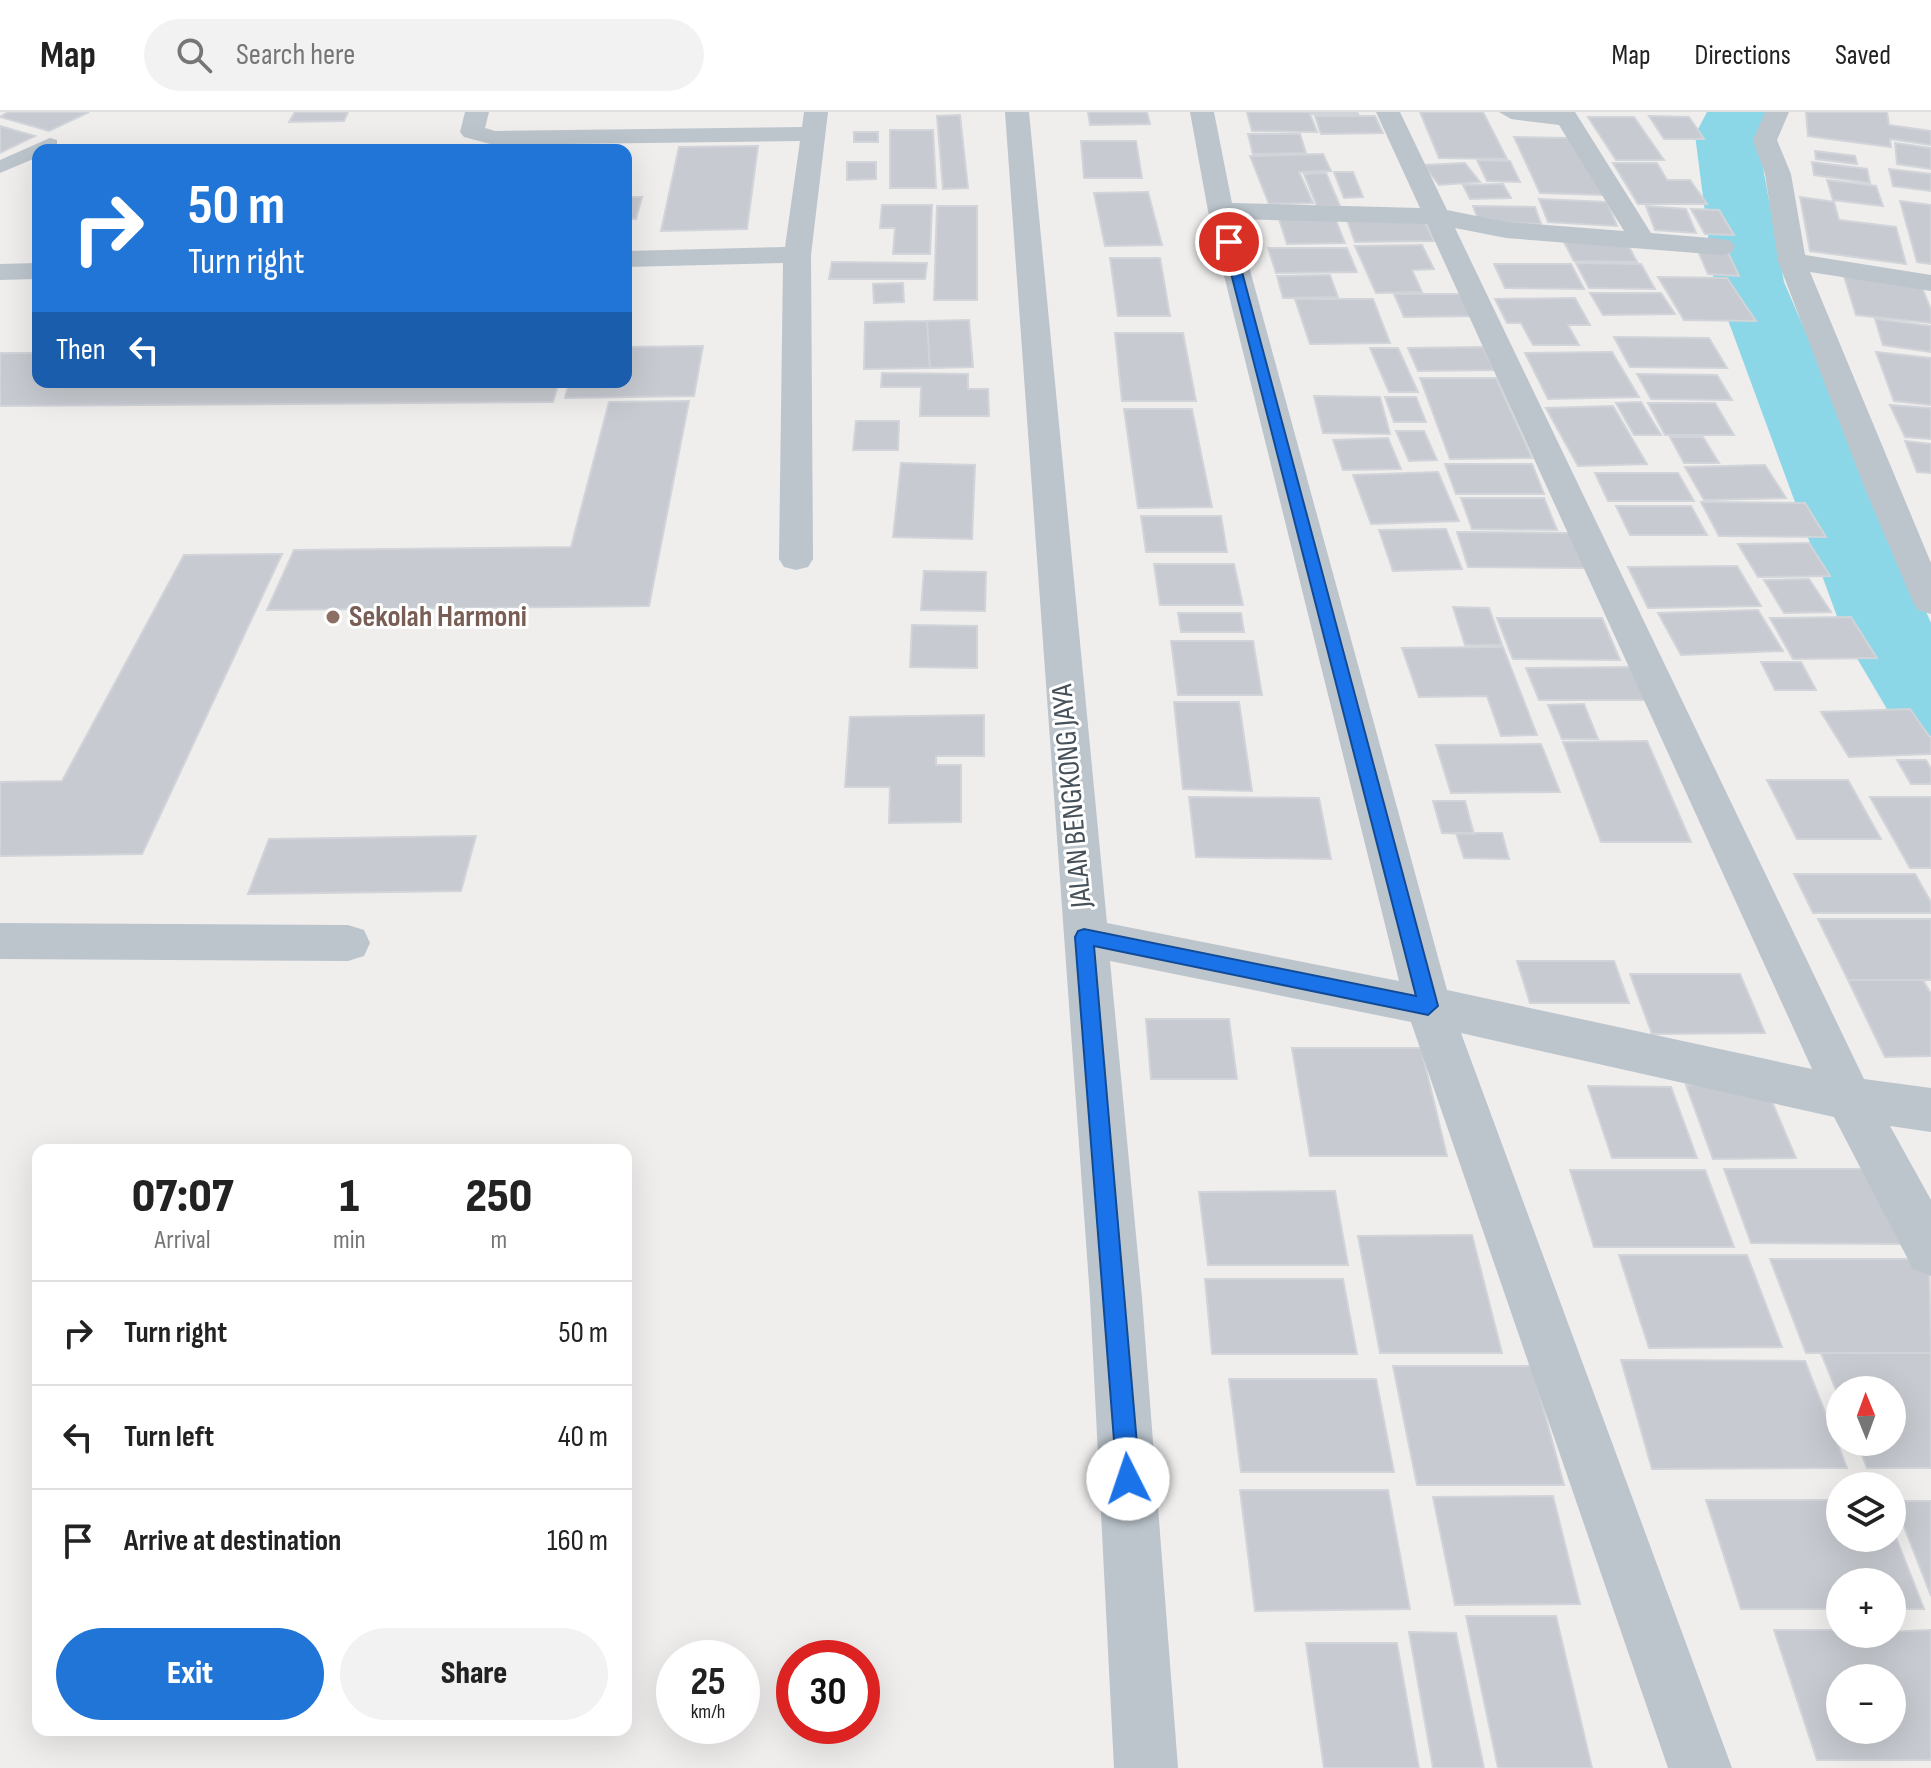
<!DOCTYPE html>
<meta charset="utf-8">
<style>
:root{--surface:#fff;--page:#f2f2f2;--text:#222;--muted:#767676;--line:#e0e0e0;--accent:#2075d7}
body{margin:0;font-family:"Sofia Sans Condensed",sans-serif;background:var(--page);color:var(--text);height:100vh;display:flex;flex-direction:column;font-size:30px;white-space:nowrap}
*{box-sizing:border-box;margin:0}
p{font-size:26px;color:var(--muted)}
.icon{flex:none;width:44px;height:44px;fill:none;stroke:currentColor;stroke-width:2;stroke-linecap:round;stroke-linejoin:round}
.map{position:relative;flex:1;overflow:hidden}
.panel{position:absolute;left:32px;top:1032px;width:600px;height:592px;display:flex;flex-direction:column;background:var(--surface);border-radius:16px;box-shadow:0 8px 32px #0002}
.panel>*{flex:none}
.top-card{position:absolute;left:32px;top:32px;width:600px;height:244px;border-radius:16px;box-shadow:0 8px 32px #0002;background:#2075d7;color:#fff;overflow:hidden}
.needle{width:52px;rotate:359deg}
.fabs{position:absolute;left:1826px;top:1264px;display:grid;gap:16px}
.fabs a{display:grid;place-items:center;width:80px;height:80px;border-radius:50%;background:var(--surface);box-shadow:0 8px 32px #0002;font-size:40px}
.speed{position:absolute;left:656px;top:1528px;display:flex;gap:16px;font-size:40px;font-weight:700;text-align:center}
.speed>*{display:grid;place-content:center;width:104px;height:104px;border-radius:50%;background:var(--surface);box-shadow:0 8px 32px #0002;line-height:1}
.speed small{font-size:20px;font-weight:400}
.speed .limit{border:12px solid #d22;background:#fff;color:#111}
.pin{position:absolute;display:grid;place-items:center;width:68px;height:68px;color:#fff;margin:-34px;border:4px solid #fff;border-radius:50%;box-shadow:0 2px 8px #0007}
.me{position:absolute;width:88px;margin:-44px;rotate:356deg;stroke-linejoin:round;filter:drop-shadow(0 0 6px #0008)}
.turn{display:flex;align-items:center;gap:28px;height:168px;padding:0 24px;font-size:36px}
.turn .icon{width:104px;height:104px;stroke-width:2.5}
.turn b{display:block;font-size:56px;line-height:68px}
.then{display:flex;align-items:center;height:76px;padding:0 24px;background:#0003;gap:16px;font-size:30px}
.eta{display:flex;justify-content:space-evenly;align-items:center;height:136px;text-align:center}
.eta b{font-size:48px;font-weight:800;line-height:56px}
.primary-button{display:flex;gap:16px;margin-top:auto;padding:16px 24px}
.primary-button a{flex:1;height:92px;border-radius:48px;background:var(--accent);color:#fff;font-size:32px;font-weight:800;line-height:92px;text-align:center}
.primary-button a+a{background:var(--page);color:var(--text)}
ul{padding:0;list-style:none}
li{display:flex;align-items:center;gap:24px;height:104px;padding:0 24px;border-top:2px solid var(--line)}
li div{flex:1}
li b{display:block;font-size:30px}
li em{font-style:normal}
header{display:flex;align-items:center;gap:48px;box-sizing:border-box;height:112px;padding:0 40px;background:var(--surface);border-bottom:2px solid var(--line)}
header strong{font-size:38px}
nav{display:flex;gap:44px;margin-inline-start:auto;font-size:28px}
.search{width:560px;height:72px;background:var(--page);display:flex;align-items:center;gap:20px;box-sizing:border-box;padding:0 28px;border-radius:44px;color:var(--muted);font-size:30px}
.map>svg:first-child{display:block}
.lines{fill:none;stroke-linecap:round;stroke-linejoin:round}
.river{fill:#8bd7e8;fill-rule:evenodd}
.building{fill:#c7cad0;stroke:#d1d4d9;stroke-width:2;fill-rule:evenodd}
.service{fill:#bcc5cc;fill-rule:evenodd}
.minor{fill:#bcc5cc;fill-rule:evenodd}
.route{fill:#1a73e8;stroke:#114b97;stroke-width:2}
.education-dot{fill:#8d6e63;stroke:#fff;stroke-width:3}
.labels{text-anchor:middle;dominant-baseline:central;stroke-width:6;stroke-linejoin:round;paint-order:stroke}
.education-label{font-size:30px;font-weight:bold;fill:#785e54;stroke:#fff;text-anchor:start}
.street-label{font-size:30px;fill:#46515a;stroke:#fff}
</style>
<header>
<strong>Map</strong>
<div class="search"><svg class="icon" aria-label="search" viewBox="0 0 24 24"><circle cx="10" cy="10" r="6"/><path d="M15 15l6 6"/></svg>Search here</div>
<nav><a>Map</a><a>Directions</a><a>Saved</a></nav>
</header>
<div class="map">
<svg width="1931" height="1656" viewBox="0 0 1931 1656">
<rect width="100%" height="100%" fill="#f0eded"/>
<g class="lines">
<path class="river" d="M1707,0h60l-10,23 27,147 147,341v113l-34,-10 -52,-88 -131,-356 -19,-147z"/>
</g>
<path class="building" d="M8,0h81l-40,19 -49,-14z
M295,0h53l-4,9 -55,1z
M1088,0h59l3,12 -60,1z
M1247,0h110l1,2h-48l7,18 -65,-1z
M1420,0h63l24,47 -68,-1z
M1806,0h81l2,13 42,6v14l-41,-6 1,8 -83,-11z
M960,3l8,73 -25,1 -6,-73z
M1315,4h60l8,17 -62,1z
M1649,4l40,1 15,22h-40z
M1588,5h46l30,43h-48z
M0,14l35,10 -35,17z
M890,18h43l3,58h-46z
M854,20h24v10h-24z
M1248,22h52l6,19 -53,1z
M1514,25l58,1 31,57 -63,-2z
M1081,29h55l6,37h-58z
M1895,31l36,5v21l-34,-5z
M758,34l-11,83 -86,2 18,-84z
M1815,39l40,5 2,8 -41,-5z
M1323,42l8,17 -32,1 14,31 -44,1 -19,-48z
M1477,48l33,1 10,21 -33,-1z
M847,50h29v17l-29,1z
M1812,50l55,7 3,14 -56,-8z
M1465,51l15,19 -41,3 -15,-20z
M1613,51h44l10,17h23l17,24h-69z
M1889,57l42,5v17l-38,-5z
M1334,60h19l10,25 -19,1z
M1326,61l14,33h-23l-13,-32z
M1827,68l49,6 7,20 -50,-6z
M1503,72l8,14 -41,1 -7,-14z
M1148,80l14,53 -57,1 -11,-53z
M626,85h16l-6,22h-10z
M1800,85l34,5 5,18 57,7 10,37 -96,-13z
M1539,87l68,3 10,24 -69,-4z
M1900,89l31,4v59l-14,-2z
M882,93h50l-2,49h-37l2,-26h-15z
M937,94h40v94h-43z
M1473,94l62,1 6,17 -62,-2z
M1646,94l40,3 10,24 -41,-3z
M1691,97l28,1 15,25 -29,-1z
M1335,106l10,25 -58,1 -8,-25z
M1347,108h77l10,21 -79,1z
M1563,128l63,1 11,21 -63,-1z
M1422,133l12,24 -22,1 10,22 -46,1 -21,-47z
M1268,136h79l10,24 -81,1z
M1697,137l30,1 12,26 -31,-2z
M1110,146h50l10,58h-52z
M832,150l95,1 -2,16h-96z
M1576,151l65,1 14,25 -66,-1z
M1494,152h77l13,25 -79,-1z
M1330,163l8,22 -55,1 -6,-22z
M1844,164l77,9 10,25v13l-75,-8z
M1658,165l69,1 29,43 -72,-1z
M903,171l1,19 -30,1 -1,-19z
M1590,181h71l14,21 -72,1z
M1394,182h68l11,22 -69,1z
M1575,186l15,27h-22l11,20h-46l-12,-22h-14l-12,-24z
M1295,187h78l17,44 -80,1z
M1875,207l56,7v26l-48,-7z
M969,208l4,47 -43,1 -3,-47z
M927,209l3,47 -66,1 1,-47z
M1115,221h68l13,68h-74z
M1614,225l95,1 18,30 -97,-1z
M703,234l-9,50 -129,2 4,-16h57v-35z
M1483,235l11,23 -76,1 -10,-23z
M1370,236h28l20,44h-29z
M1612,240l27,45 -91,2 -23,-46z
M1876,240l55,6v47l-37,-4z
M0,241h38v29h521l-6,20 -553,4z
M882,261l86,1v15h20l1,27h-69l1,-29h-40z
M1637,262l80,1 15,25 -81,-1z
M1420,266h76l36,80 -82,1z
M1314,284l66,1 10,37 -67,-1z
M1385,285h31l10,25h-32z
M689,289l-40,205 -382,4 27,-60 277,-3 38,-145z
M1641,290l20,33h-27l-18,-32z
M1648,291h67l19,32h-69z
M1890,293l41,3v31l-26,-2z
M1613,294l34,58 -69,2 -32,-58z
M1124,297h68l20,98 -74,1z
M856,309h43l-1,29h-45z
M1396,319h28l13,29 -28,1z
M1670,325h33l16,26h-35z
M1388,326l13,31 -58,1 -10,-30z
M1905,329l26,3v29l-14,-1z
M901,351l74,2 -3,74 -79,-2z
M1445,352h87l12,30h-88z
M1765,353l21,33 -82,2 -19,-33z
M1438,360l21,49 -88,3 -18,-49z
M1595,361h83l16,28h-86z
M1461,386h83l13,32 -85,-1z
M1701,390l104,1 21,34 -107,-1z
M1616,394h75l16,29h-77z
M1141,404h80l6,36h-81z
M1446,417l16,40 -69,2 -14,-41z
M1457,420l114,1 14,35 -117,-1z
M1809,431l21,33 -72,1 -20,-33z
M282,442l-140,300 -142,2v-74l62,-1 122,-226z
M1154,452h80l9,41h-83z
M1737,454l24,40 -113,2 -20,-41z
M924,459l62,1 -1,39 -64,-1z
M1809,467l22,33 -47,1 -20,-33z
M1453,495l36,1 13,37h-37z
M1758,498l25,41 -102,4 -23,-42z
M1178,501h63l3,19h-63z
M1851,505l26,41 -84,1 -23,-41z
M1497,506h105l18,42 -107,-1z
M912,513l65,1v42l-67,-1z
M1171,529h82l9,54h-84z
M1503,535l34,88 -36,1 -14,-40 -68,1 -17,-49z
M1761,550h40l15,28h-41z
M1634,555l15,33h-110l-13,-32z
M1174,590h65l13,89 -69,-2z
M1584,592l14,35h-36l-14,-34z
M1910,597l21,30v15l-82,3 -28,-45z
M984,603v41h-48v9h25v57l-72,1 1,-36h-45l5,-70z
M1647,629l44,101h-90l-38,-100z
M1541,632l19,48 -109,1 -15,-48z
M1897,648h29l5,9v15h-20z
M1767,668h81l33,59h-84z
M1189,685l130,1 12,61 -135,-2z
M1870,685h61v71h-21z
M1433,689h32l9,33 -32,-1z
M1456,721h46l7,26 -45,-1z
M476,724l-15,55 -213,3 21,-55z
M1794,762h121l16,28v11h-118z
M1818,807h113v61h-83z
M1517,849h97l15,42h-99z
M1630,862h110l25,59 -113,1z
M1848,868h75l8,14v62l-46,1z
M1146,907h83l8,60h-86z
M1292,936h129l26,108h-137z
M1686,973h79l31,73 -83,1z
M1588,974l83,1 26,71h-85z
M1724,1057h149l34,75 -156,-1z
M1570,1058h135l29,77h-140z
M1335,1079l13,74h-140l-9,-73z
M1472,1123l30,118h-122l-22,-117z
M1619,1143h128l35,92 -133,1z
M1770,1147h159l2,94h-125z
M1205,1167h138l14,75h-145z
M1821,1241h110v115h-64l-10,-26h35v-52h-52v10z
M1621,1248l184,1 42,107 -195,1z
M1393,1254h139l32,119h-147z
M1229,1267h147l18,93h-153z
M1240,1378h148l22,119 -155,2z
M1553,1384l27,108 -125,1 -22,-108z
M1706,1388h134v38h52v-11l32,82h-32v-27h-52v27h-99z
M1894,1389h37v95z
M1466,1504h90l36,152h-94z
M1774,1518h66v4l91,-4v130h-114zM1840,1566h52v52h-52z
M1409,1520l47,1 28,135h-51z
M1306,1531h91l22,125h-95z"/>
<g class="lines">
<path class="service" d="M50,26l7,2v8l-19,2v7l-38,16v-13z"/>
<path class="minor" d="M465,0h24l-4,16 10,3 307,-4 2,-15h24l-17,143 2,304 -5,8 -12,3 -12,-3 -5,-8 4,-296 -157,4v-16l159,-4 15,-106 -306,4 -30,-8 -4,-5z
M1005,0h24l78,811 292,58 -191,-770 -18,-99h24l18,91 188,5 -44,-96h24l47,98 59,12 118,9 -65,-106 -48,-6 -12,-7h76l76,121 71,6 9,2 4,6 -4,6 -9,2 -216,-17 -51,-10 409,851 67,9v44l-41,-6 41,74v76l-18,-7 -79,-152 -373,-84 271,735h-64l-257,-746 -301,-61 32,337 36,470h-64l-24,-470zM1236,107l191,5 385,845 -365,-79z
M1765,0h24l-12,28 14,34 14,81 126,20v16l-121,-19 121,291v51l-13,-4 -5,-8 -50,-118 -85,-223 -13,-87 -12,-34z
M38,151v16l-38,1v-16z
M0,811l348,2 16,5 6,13 -6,13 -16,5 -348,-2z"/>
</g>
<path class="route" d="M1229,127l5,3 204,764 -10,9 -334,-69 46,533 -3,8 -9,3 -8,-3 -3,-8 -42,-542 3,-6 6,-2 332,67 -193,-754z"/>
<circle class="education-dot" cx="333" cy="505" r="8"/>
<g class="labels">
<g class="education-label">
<text x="349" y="505">Sekolah Harmoni</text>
</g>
<g class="street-label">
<text transform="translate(1072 684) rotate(-95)">JALAN BENGKONG JAYA</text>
</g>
</g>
</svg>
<div class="fabs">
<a><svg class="needle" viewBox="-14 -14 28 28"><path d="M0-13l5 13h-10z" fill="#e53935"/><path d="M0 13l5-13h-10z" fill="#767676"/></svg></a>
<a><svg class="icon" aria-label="layers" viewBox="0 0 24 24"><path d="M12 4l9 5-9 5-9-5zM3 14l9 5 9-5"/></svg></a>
<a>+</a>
<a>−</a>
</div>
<div class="speed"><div>25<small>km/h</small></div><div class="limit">30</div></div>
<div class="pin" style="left:1229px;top:130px;background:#d93025"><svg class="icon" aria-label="arrive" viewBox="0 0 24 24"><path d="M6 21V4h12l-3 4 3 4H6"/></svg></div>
<svg class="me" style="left:1128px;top:1367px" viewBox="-20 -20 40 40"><circle r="19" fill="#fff"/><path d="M0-13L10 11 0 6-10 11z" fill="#1a73e8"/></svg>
<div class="top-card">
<div class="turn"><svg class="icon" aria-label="right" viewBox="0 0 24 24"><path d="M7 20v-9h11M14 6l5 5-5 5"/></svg><div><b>50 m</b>Turn right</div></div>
<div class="then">Then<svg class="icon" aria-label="left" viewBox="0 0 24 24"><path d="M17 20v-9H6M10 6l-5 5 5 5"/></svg></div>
</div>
<section class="panel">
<div class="eta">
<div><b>07:07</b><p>Arrival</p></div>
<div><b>1</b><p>min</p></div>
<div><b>250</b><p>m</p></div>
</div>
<ul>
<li><svg class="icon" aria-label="right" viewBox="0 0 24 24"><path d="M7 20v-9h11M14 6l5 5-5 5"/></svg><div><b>Turn right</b></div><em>50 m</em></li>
<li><svg class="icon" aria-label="left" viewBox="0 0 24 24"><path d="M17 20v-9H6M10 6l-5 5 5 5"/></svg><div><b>Turn left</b></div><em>40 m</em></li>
<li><svg class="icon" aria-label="arrive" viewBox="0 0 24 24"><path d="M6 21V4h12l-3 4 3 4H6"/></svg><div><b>Arrive at destination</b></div><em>160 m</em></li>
</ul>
<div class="primary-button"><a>Exit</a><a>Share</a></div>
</section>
</div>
